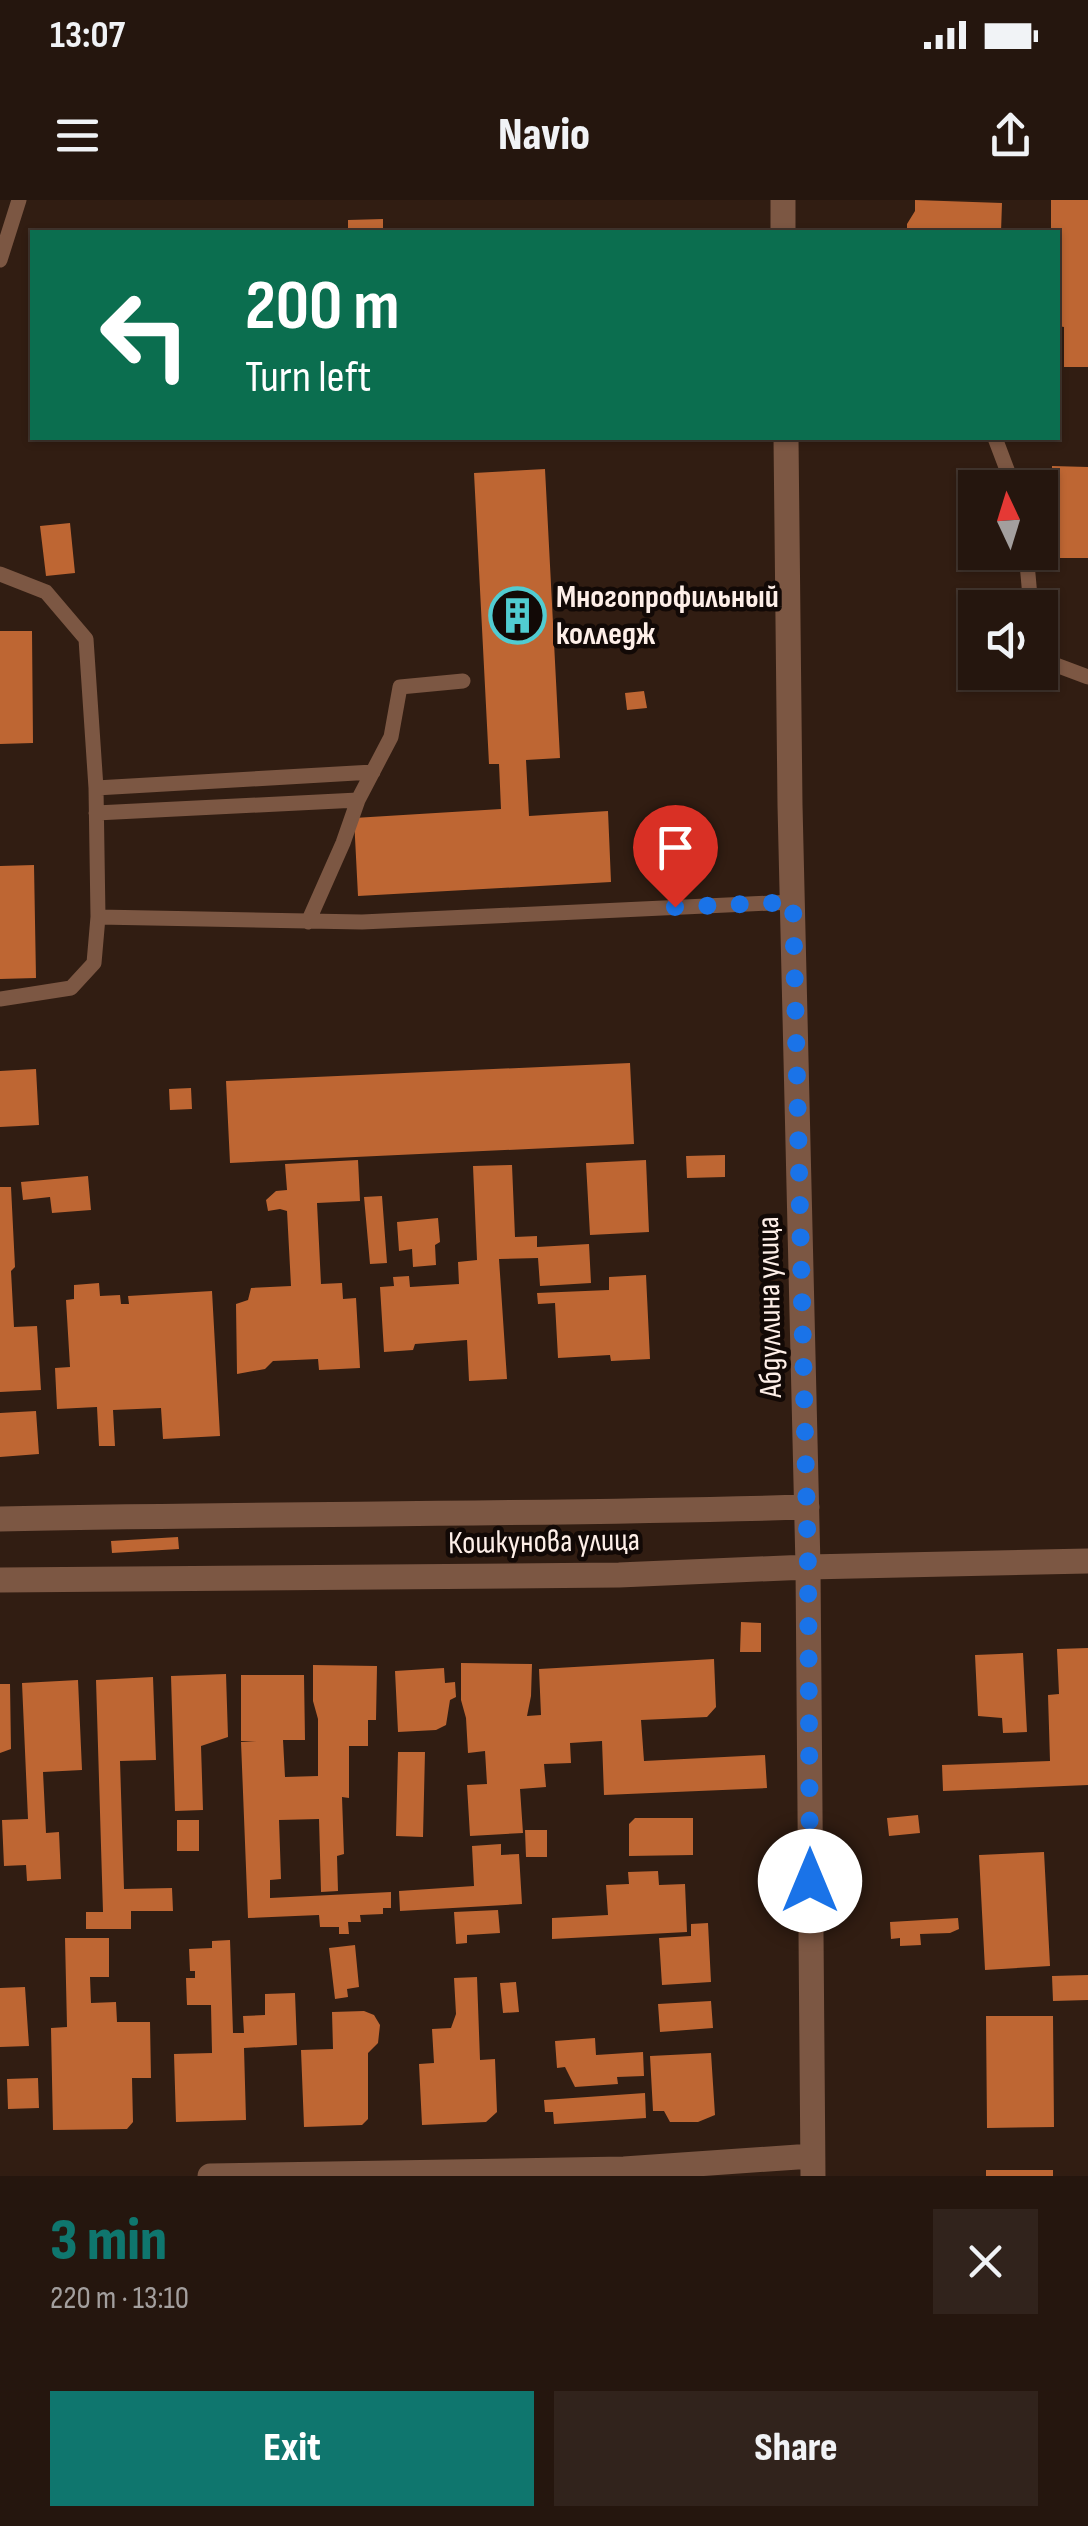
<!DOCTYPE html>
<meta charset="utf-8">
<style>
:root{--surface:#25160e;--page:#31231c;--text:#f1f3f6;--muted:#a39f9e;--line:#42352e;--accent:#0f766e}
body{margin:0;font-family:"Sofia Sans Condensed",sans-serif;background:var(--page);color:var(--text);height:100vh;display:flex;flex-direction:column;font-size:38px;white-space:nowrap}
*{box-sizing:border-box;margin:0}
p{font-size:32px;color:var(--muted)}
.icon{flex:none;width:55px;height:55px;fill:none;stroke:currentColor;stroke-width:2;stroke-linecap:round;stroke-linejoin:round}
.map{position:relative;height:1976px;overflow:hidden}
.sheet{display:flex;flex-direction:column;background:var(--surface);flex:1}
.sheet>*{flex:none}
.guide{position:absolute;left:30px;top:30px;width:1030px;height:210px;border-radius:0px;box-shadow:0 2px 8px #0004,0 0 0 2px var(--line);background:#0b6e4f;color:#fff;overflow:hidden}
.needle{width:65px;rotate:356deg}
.fabs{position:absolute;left:958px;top:270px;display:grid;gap:20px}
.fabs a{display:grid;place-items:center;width:100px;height:100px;border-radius:0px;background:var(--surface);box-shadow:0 2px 8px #0004,0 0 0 2px var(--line);font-size:50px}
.pin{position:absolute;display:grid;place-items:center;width:85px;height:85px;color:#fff;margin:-102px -42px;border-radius:50% 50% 50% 0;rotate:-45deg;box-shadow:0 0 10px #0007}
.pin .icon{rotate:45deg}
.me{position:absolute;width:110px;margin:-55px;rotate:0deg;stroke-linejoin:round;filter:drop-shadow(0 0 8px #0008)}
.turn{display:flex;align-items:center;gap:35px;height:210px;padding:0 50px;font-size:45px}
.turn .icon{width:130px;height:130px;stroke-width:2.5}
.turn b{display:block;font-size:70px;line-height:85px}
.round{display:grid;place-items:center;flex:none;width:105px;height:105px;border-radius:0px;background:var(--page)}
.headline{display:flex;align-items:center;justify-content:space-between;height:170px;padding:0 50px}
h1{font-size:60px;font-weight:800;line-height:75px;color:var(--accent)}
.primary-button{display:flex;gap:20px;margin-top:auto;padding:20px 50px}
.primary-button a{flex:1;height:115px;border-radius:0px;background:var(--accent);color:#fff;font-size:40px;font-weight:800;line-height:115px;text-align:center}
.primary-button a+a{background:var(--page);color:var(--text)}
.status{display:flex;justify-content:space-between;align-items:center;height:70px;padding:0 50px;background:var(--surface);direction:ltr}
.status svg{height:28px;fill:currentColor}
header{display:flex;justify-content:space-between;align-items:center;height:130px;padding:0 50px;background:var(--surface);font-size:45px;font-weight:800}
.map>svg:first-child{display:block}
.building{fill:#be6633}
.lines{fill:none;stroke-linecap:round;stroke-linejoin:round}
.service{stroke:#7c5743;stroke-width:15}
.minor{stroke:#7c5743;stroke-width:25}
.route{stroke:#1a73e8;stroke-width:18;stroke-dasharray:0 32.4}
.labels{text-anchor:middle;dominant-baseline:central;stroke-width:9;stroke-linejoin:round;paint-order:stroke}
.poi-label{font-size:32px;font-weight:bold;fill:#feefe8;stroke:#120906;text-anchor:start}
.street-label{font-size:32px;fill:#feefe8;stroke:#120906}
</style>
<div class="status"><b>13:07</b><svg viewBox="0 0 49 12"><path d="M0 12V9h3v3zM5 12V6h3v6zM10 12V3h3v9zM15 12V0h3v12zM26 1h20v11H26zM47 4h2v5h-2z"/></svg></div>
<header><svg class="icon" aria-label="menu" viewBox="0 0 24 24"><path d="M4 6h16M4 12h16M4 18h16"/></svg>Navio<svg class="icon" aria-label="share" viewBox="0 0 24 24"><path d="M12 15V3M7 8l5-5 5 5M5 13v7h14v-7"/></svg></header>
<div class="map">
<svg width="1088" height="1976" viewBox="0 0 1088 1976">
<rect width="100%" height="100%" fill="#311d12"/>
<path class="building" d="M915,0l87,3 -1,29h-94v-8l8,-13z
M1051,0h37v167h-24v-40l-6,-1v-94h-7z
M383,19v13h-35v-12z
M1052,266l36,1v91h-37z
M545,269l15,289 -34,2 3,56 79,-5 3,71 -253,14 -4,-78 147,-9 -2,-45h-10l-15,-291z
M70,323l5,50 -29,3 -6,-50z
M0,431h32l1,112 -33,1z
M644,491l3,17 -20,2 -2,-17z
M34,665l2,113 -36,1v-113z
M630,863l4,81 -404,19 -4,-82z
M36,869l3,56 -39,2v-56z
M191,888l1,21 -22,1 -1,-21z
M725,955v22l-38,1 -1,-22z
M358,960l2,41 -43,2 4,81 21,-1 1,16 13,-1 4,70 -41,2 -1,-11 -45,2 -8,8 -28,5 -1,-70 12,-4 3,-12 40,-2 -4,-75 -7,-2 -12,2 -2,-11 10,-9 11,-1 -2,-26z
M646,960l3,72 -59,3 -4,-72z
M512,965l3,72 22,-1v11l52,-3 2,39 -51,3 -2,-28 -39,1 8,120 -38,2 -2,-41 -52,4 -2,6 -29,2 -4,-65 14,-1 -1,-9 16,-1 1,11 49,-3 -1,-22 19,-2 -4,-94z
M88,976l3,34 -39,3 -2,-16 -27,3 -2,-18z
M0,987h11l4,80 -4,4 3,56 23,-1 4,64 -41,2z
M382,996l5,67 -17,1 -6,-67z
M438,1018l2,24 -5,3 1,20 -23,2 -1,-18 -13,2 -2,-29z
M646,1075l4,84 -39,2 -1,-6 -52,3 -3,-55 -17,1 -1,-11 72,-3v-13z
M99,1083l1,13 20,-1 1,9h8l-1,-8 84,-5 8,145 -57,3 -2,-31 -48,2 2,36h-16l-2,-39 -40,2 -2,-41 15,-1 -4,-67 8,-1v-14z
M36,1211l3,43 -39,3v-44z
M178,1337l1,12 -67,4 -1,-12z
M741,1422l20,1v29h-21z
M1088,1448v137l-145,6 -1,-26 108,-4 -2,-66 11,-1 -2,-45z
M1023,1453l4,79 -24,1 -1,-15 -24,-2 -3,-61z
M714,1459l2,48 -9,10 -66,3 3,41 121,-6 2,33 -163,7 -2,-54 -32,2 1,20 -27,1 2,23 -26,2 3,44 -53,3 -3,-51 20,-1 -2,-33 -17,2 -2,-35 -5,-18v-37l71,1 -1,32 -4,20 14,-1 -2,-46z
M313,1465l64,1 -1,54h-8v26h-19v52l-7,-1 2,57 -7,2 1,35 -17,1 -2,-73 -40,1 2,59 -11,1v18l121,-6v16h-8v6l-23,1 1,7h-13l1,12h-10v-7h-19l-1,-12 -71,3 -7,-176 15,-1h-15v-66h63l1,65h-22l2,37 33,-1v-57l-5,-18z
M444,1468l1,15 10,-1 1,15 -6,3 -4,25 -10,5 -38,2 -3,-61z
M226,1474l2,63 -27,9 2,64 -28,1 -4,-135z
M153,1477l3,83 -36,1 4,128 48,-1 1,23h-42v18h-45v-17h17l-7,-232z
M78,1480l4,90 -39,2 3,61 13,-1 2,47 -34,2 -1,-16 -22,1 -2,-46 26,-1 -6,-136z
M0,1484h10l1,65 -11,4z
M398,1552h27l-2,85 -27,-1z
M918,1615l2,18 -31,3 -2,-18z
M635,1618h58v37l-64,1v-32z
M177,1620h22v31h-22z
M525,1630h22v27h-21z
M501,1644v11l18,-1 3,50 -122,7 -1,-20 75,-5 -2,-40z
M1044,1652l6,114 -65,4 -6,-115z
M658,1671l1,14 26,-1 2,48 -135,7v-21l56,-3 -2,-30 23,-1 -1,-12z
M498,1710l2,23 -33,2v8l-11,1 -2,-32z
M958,1718l1,11 -9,4 -30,1 1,11 -21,1v-8l-9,1 -1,-17z
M708,1723l3,59 -49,3 -3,-47 32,-2v-12z
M65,1738h44v39h-19l1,26 25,-1 1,20h33l1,56h-19l1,44 -6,7 -74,1 -2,-102 16,-1z
M230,1740l3,93h11l-1,-17 22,-1v-21l30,-1 2,52 -53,3 2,72 -70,2 -2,-68 38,-1 -1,-48h-24l-1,-27h9v-7h-5l-1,-22 23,-1v-7z
M355,1745l4,42 -12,2 1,8 -13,2 -6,-51z
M1088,1775v25l-35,1 -1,-25z
M477,1777l3,83 15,-1 2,53 -11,10 -64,3 -3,-61 15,-1 -2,-34 19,-1 5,-14 -2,-36z
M516,1782l3,30 -16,1 -3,-30z
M25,1787l4,59 -29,1v-59z
M711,1801l2,27 -53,4 -2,-28z
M364,1811l10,4 6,10 -2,18 -10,10v66l-6,6 -58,2 -3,-77 32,-1 -1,-37z
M986,1816h67l1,111 -67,1z
M595,1838l1,17 47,-3 1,24 -27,1 1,7 -43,3 -10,-20 -8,1 -2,-27z
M711,1853l4,62 -17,7h-28l-6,-11h-11l-3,-55z
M38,1878l1,30 -31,1 -1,-30z
M645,1893l1,25 -92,6 -1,-12h-8l-1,-12z
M986,1970h67v6h-67z"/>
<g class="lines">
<path class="service" d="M0,60l19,-60
M995,238l19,50
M1026,352l5,56
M0,374l46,18 40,47 10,149 2,129 264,5 431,-20
M1040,459l48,18
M96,588l277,-16
M96,613l262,-13 33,-63 9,-50 63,-6
M308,722l35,-79 15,-43
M0,799l71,-11 23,-25 4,-46"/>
<path class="minor" d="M783,0v32
M786,238l4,367 18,762 5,609
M0,1319c269,-6 538,-4 807,-12
M0,1380l619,-5 189,-8 280,-6
M210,1976l414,-7 188,-13"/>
</g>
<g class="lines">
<path class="route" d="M675,707l118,-5 15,665 2,314"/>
</g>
<defs>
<symbol id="building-ring" viewBox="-11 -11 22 22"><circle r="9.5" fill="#120906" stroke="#51ccd1" stroke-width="1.5"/><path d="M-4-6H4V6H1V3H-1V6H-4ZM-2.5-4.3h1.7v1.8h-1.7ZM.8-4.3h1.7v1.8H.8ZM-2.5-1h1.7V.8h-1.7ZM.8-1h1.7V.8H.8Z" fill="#51ccd1"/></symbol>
</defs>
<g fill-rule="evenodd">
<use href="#building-ring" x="486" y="384" width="63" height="63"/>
</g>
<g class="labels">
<g class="poi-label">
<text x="556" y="397">Многопрофильный<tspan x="556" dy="37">колледж</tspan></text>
</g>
<g class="street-label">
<text transform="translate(770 1107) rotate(-91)">Абдуллина улица</text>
<text transform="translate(544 1342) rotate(-1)">Кошкунова улица</text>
</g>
</g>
</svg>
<div class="fabs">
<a><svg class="needle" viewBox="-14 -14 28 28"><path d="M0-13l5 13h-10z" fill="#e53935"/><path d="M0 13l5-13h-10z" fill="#a39f9e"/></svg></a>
<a><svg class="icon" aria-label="sound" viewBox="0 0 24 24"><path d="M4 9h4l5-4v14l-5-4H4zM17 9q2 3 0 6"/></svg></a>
</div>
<div class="pin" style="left:675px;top:707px;background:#d93025"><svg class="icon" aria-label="arrive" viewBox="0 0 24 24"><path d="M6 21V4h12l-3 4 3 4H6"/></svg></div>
<svg class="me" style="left:810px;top:1681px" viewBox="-20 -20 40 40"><circle r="19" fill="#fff"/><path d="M0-13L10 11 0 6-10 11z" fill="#1a73e8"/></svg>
<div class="guide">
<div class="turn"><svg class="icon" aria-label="left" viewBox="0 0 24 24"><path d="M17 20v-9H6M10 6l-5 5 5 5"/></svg><div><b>200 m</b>Turn left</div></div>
</div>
</div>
<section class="sheet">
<div class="headline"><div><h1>3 min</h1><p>220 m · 13:10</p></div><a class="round"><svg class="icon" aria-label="close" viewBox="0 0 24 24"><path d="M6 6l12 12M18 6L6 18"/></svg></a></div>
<div class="primary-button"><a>Exit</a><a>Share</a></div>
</section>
